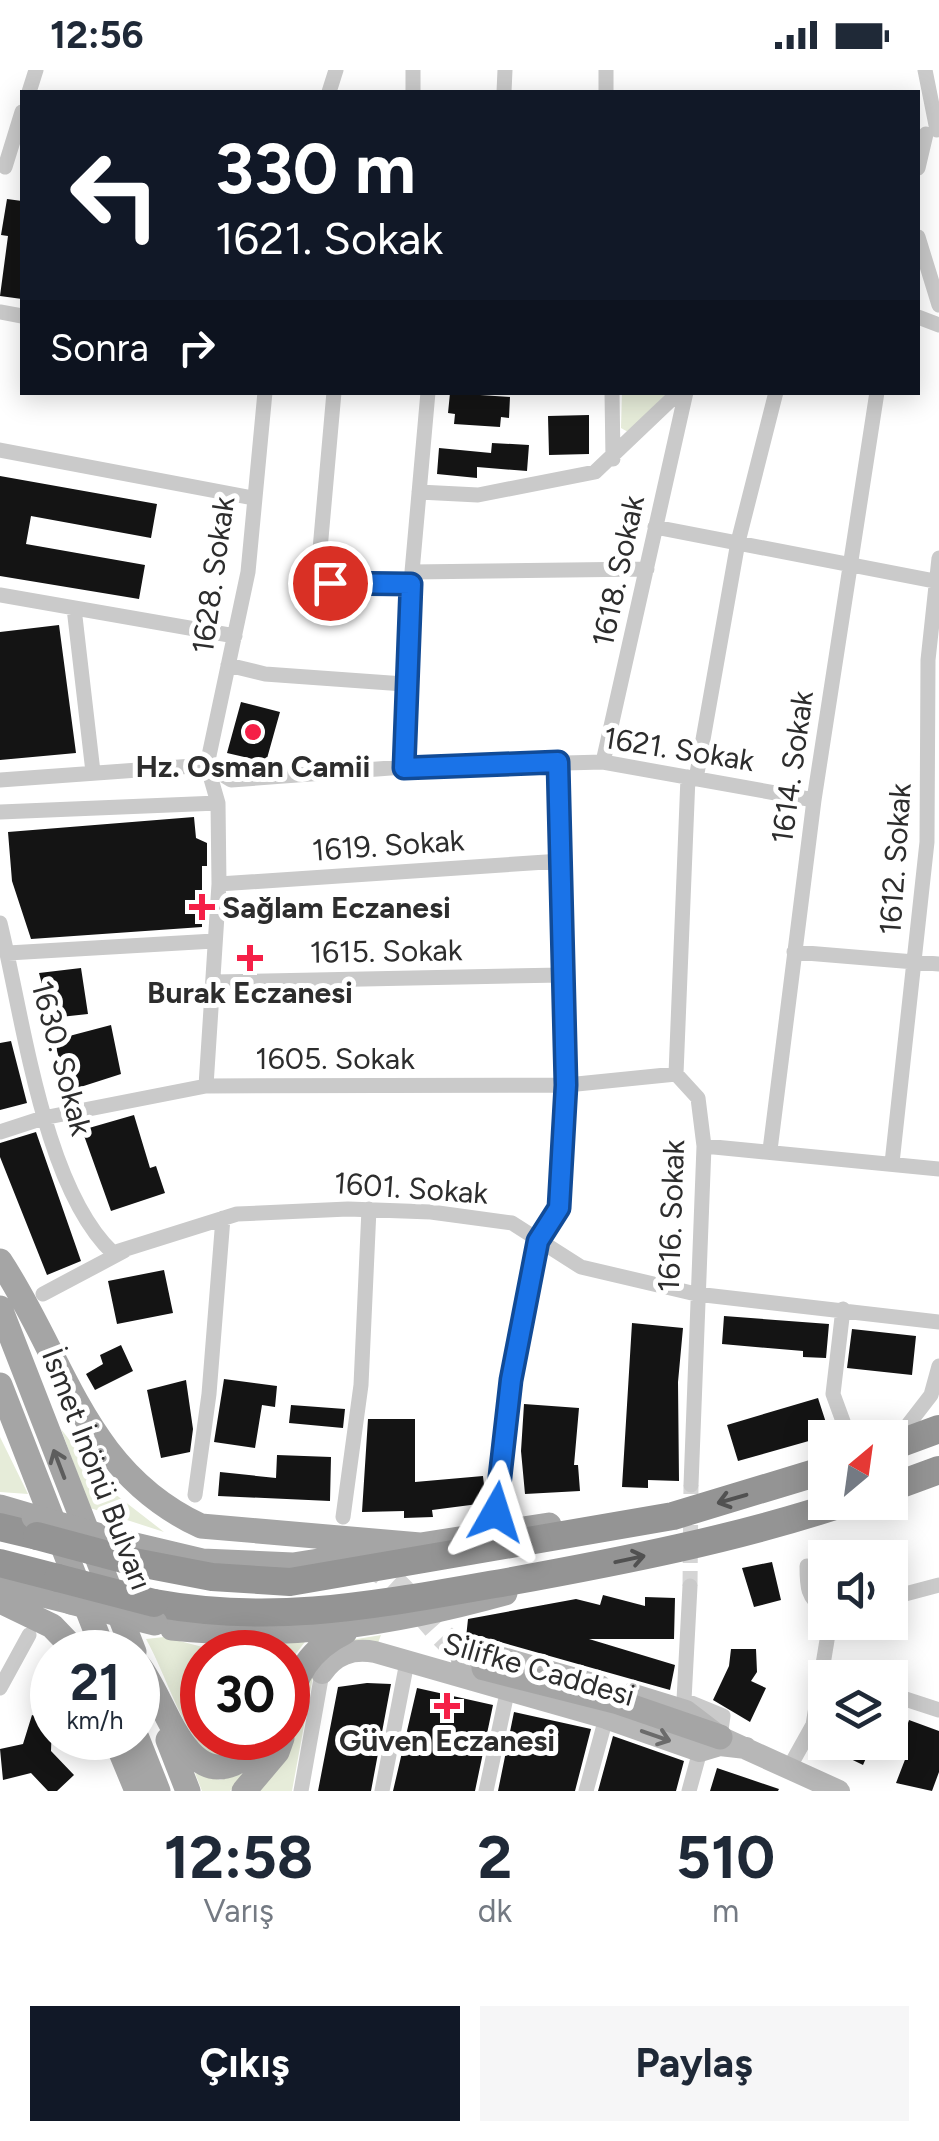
<!DOCTYPE html>
<html lang="tr">
<meta charset="utf-8">
<style>
:root{--surface:#fff;--page:#f6f6f7;--text:#1f2937;--muted:#747a83;--accent:#111827}
body{margin:0;font-family:Figtree,sans-serif;background:var(--page);color:var(--text);height:100vh;display:flex;flex-direction:column;font-size:38px;white-space:nowrap}
*{box-sizing:border-box;margin:0}
p{font-size:32px;color:var(--muted)}
.icon{flex:none;width:55px;height:55px;fill:none;stroke:currentColor;stroke-width:2;stroke-linecap:round;stroke-linejoin:round}
.map{position:relative;height:1721px;overflow:hidden}
.panel{display:flex;flex-direction:column;background:var(--surface);flex:1}
.panel>*{flex:none}
.top-card{position:absolute;left:20px;top:20px;width:900px;height:305px;border-radius:0px;box-shadow:0 5px 25px #0003;background:#111827;color:#fff;overflow:hidden}
.needle{width:65px;rotate:29deg}
.fabs{position:absolute;left:808px;top:1350px;display:grid;gap:20px}
.fabs a{display:grid;place-items:center;width:100px;height:100px;border-radius:0px;background:var(--surface);box-shadow:0 5px 25px #0003;font-size:50px}
.speed{position:absolute;left:30px;top:1560px;display:flex;gap:20px;font-size:50px;font-weight:700;text-align:center}
.speed>*{display:grid;place-content:center;width:130px;height:130px;border-radius:50%;background:var(--surface);box-shadow:0 5px 25px #0003;line-height:1}
.speed small{font-size:25px;font-weight:400}
.speed .limit{border:15px solid #d22;background:#fff;color:#111}
.pin{position:absolute;display:grid;place-items:center;width:85px;height:85px;color:#fff;margin:-42px;border:5px solid #fff;border-radius:50%;box-shadow:0 2px 10px #0007}
.me{position:absolute;width:110px;margin:-55px;rotate:6deg;stroke-linejoin:round;filter:drop-shadow(0 0 8px #0008)}
.turn{display:flex;align-items:center;gap:35px;height:210px;padding:0 30px;font-size:45px}
.turn .icon{width:130px;height:130px;stroke-width:2.5}
.turn b{display:block;font-size:70px;line-height:85px}
.then{display:flex;align-items:center;height:95px;padding:0 30px;background:#0003;gap:20px;font-size:38px}
.eta{display:flex;justify-content:space-evenly;align-items:center;height:170px;text-align:center}
.eta b{font-size:60px;font-weight:700;line-height:70px}
.action{display:flex;gap:20px;margin-top:auto;padding:20px 30px}
.action a{flex:1;height:115px;border-radius:0px;background:var(--accent);color:#fff;font-size:40px;font-weight:700;line-height:115px;text-align:center}
.action a+a{background:var(--page);color:var(--text)}
.status{display:flex;justify-content:space-between;align-items:center;height:70px;padding:0 50px;background:var(--surface);direction:ltr}
.status svg{height:28px;fill:currentColor}
.map>svg:first-child{display:block}
.green{fill:#e6ecd9}
.building{fill:#141414}
.lines{fill:none;stroke-linecap:round;stroke-linejoin:round}
.street-tunnel{stroke:#d5d5d5;stroke-width:15;stroke-dasharray:15 8;stroke-linecap:butt}
.primary-tunnel{stroke:#d5d5d5;stroke-width:25;stroke-dasharray:25 12;stroke-linecap:butt}
.street{stroke:#cacaca;stroke-width:15}
.secondary{stroke:#b7b7b7;stroke-width:22}
.primary{stroke:#a5a5a5;stroke-width:25}
.highway{stroke:#949494;stroke-width:28}
.primary-bridge{stroke:#a5a5a5;stroke-width:25}
.highway-bridge{stroke:#949494;stroke-width:28}
.oneway{stroke:#5d5d5d}
.oneway2{stroke:#515151}
.oneway3{stroke:#6b6b6b}
.route-casing{stroke:#114b97;stroke-width:25}
.route{stroke:#1a73e8;stroke-width:18}
.poi-dot{fill:#f51f47;stroke:#fff;stroke-width:4}
.labels{text-anchor:middle;dominant-baseline:central;stroke-width:10;stroke-linejoin:round;paint-order:stroke}
.street-label{font-size:30px;fill:#2d2d2d;stroke:#fff}
.poi-label{font-size:30px;font-weight:bold;fill:#2d2d2d;stroke:#fff}
</style>
<div class="status"><b>12:56</b><svg viewBox="0 0 49 12"><path d="M0 12V9h3v3zM5 12V6h3v6zM10 12V3h3v9zM15 12V0h3v12zM26 1h20v11H26zM47 4h2v5h-2z"/></svg></div>
<div class="map">
<svg width="939" height="1721" viewBox="0 0 939 1721">
<rect width="100%" height="100%" fill="#fff"/>
<path class="green" d="M622,323h45l-39,39 -7,-4z
M61,1359l45,58 58,45 -74,-24z
M0,1367l28,57 -28,-2z
M381,1565l-3,8 -64,28 -22,120h-36l35,-52 4,-46 38,-50z
M164,1567l58,15h-20v86h53l-10,12 -36,7c-31,-35 -41,-78 -63,-118z
M238,1568h70l-20,26v-12h-33z
M250,1701l-20,20h-28l-7,-18 25,7z"/>
<path class="building" d="M7,129l15,2v98l-22,-3 8,-60 -7,-1z
M450,323l60,4 -1,21 -8,-1 -1,10 -46,-3 1,-10 -7,-1z
M589,345v39l-40,1 -1,-39z
M492,373l37,2 -2,26 -50,-4v11l-40,-4 2,-26 52,5z
M0,406l157,28 -6,34 -120,-22 -5,28 119,21 -6,34 -139,-23z
M59,555l17,128 -76,7v-128z
M241,632l39,10 -14,50 -39,-9z
M194,747l2,21 11,5v23h-5v61l-171,12 -19,-58 -4,-49z
M81,898l7,46 -37,4 -12,-45z
M111,955l10,49 -53,17 -14,-51z
M11,971l16,62 -27,7v-67z
M134,1045l16,53 6,-2 9,27 -54,18 -29,-81z
M36,1062l45,129 -34,14 -47,-118v-14z
M164,1200l9,43 -56,11 -9,-43z
M724,1246l105,8 -3,34 -23,-1v-6l-81,-7z
M632,1253l51,5 -5,54 1,99 -31,-1v8l-26,-1z
M852,1259l64,7 -4,39 -65,-7z
M121,1275l12,26 -38,19 -9,-16 17,-10 -3,-9z
M224,1309l53,7 -2,21 -13,-2 -7,43 -41,-6z
M186,1310l7,49 -3,23 -29,6 -14,-68z
M818,1328l12,37 -92,26 -11,-36z
M524,1334l55,4 -5,57h4l2,26 -55,3 -4,-43z
M291,1335l54,4 -2,19 -54,-5z
M368,1349h47v63l68,-6 3,27 -54,7 1,7 -29,1v-7l-42,1z
M277,1385l54,2 -1,44 -112,-5 2,-24 56,6z
M772,1492l9,38 -27,7 -12,-39z
M603,1525l42,11v-9l30,1 -1,41h-85l86,26 -5,25 -191,-54 -13,2 2,-19 108,-20 24,6z
M731,1579h25l1,23 -6,9 15,7 -16,34 -37,-22 16,-34z
M367,1613l24,1 -20,107h-53l20,-104z
M417,1618l76,17 -18,86h-82z
M514,1642l77,17 -16,62h-77z
M32,1645l20,6 -1,30 23,24 -17,16h-9l-17,-18 -28,7 -3,-31 23,-5z
M909,1650l30,11v41l-7,19 -36,-8 10,-26 -14,-5 10,-28 5,2z
M613,1666l71,25 -8,30h-78z
M816,1672h57l-10,23z
M717,1698l62,21 -1,2h-68z"/>
<g class="lines">
<path class="street-tunnel" d="M690,1516l1,-101"/>
<path class="primary-tunnel" d="M363,1490c51,27 70,82 121,108"/>
<path class="street" d="M606,0v22
M925,0l12,60
M29,22l7,-22
M329,22l7,-22
M413,22v-22
M504,22l1,-22
M5,97l17,-55
M918,98l8,-34
M918,167l21,68
M0,242l22,4
M918,247l21,8
M334,322l-16,180 12,11 81,1
M612,322l1,67
M0,380l253,48
M419,422l59,3 117,-23 84,-80
M655,457l284,55
M412,502l235,-3
M0,525l235,41
M74,538l19,164
M228,595l37,9 139,10
M603,692l83,-370
M404,697l8,-195 16,-180
M688,707l-12,297 22,24 6,48 -13,339
M696,709l42,-237 38,-150
M0,710l207,-15 24,15 173,-13 199,-5 211,38
M0,742l218,-9
M219,814l342,-23
M0,853c23,93 43,264 113,330l124,-39 111,-5 83,3 81,11 69,44 115,27 243,28
M794,882l145,12
M8,883l206,-12
M213,912l348,-7
M206,1016l13,-202 -1,-81 -11,-38 41,-193 17,-180
M0,1062l43,-14 163,-32 361,-1 109,-11
M704,1076l235,23
M770,1080l44,-350 63,-408
M892,1093l35,-321 1,-182 11,-102
M43,1224l81,-43
M843,1239l-10,85 15,41
M897,1369l34,-44 8,-29
M195,1425l14,-101 14,-176
M343,1447l18,-132 8,-176
M509,1460l-13,-18 15,-132 27,-139 21,-33 8,-123 -9,-323
M807,1496c0,20 0,32 18,43
M690,1516l-6,114 39,16 -3,21
M890,1528l49,-13
M820,1600l22,8
M0,1618l29,-53
M890,1624l49,16
M789,1698l24,-43 17,-103
M301,1721l21,-118
M382,1721l25,-129
M486,1721l21,-98
M586,1721l20,-73
M689,1721l11,-40"/>
<path class="secondary" d="M322,1603c13,-19 30,-25 53,-21l231,66 94,33 20,-6 26,3
M463,1607l-1,-19 13,-8 125,36
M631,1624l55,17 34,26 119,54"/>
<path class="primary" d="M0,1191c65,98 84,211 201,265l219,19
M0,1238l134,344
M0,1315l104,267
M0,1437l34,10
M122,1472l80,19 91,4 256,-40
M0,1514l71,18
M0,1531l52,25 25,26
M172,1558c116,12 221,-4 333,-35
M139,1596c25,30 44,118 94,98 14,-6 22,-14 29,-26
M484,1598l134,34 102,35
M288,1643c5,-37 22,-64 57,-81
M115,1668l22,53
M137,1668l21,53
M168,1670l20,51
M244,1721l33,-39 5,-14"/>
<path class="highway" d="M890,1377l49,-18
M890,1418l49,-18
M0,1457l37,9
M134,1492l78,15 78,5 383,-66 152,-46
M0,1493l58,15
M154,1533c125,23 229,0 353,-21 115,-21 229,-43 340,-80"/>
<path class="primary-bridge" d="M34,1447l88,25
M71,1532l84,21"/>
<path class="highway-bridge" d="M37,1466l97,26
M58,1508l96,25"/>
</g>
<defs><path id="oneway-shaft" d="M-6 0H5M1.5-3L5.5 0L1.5 3" fill="none" stroke-width="1.6" stroke-linecap="round" stroke-linejoin="round" transform="scale(2.5)"/></defs>
<use class="oneway" href="#oneway-shaft" transform="translate(59 1394) rotate(-111)"/>
<g class="oneway2">
<use href="#oneway-shaft" transform="translate(732 1429) rotate(164)"/>
<use href="#oneway-shaft" transform="translate(630 1489) rotate(-12)"/>
</g>
<use class="oneway3" href="#oneway-shaft" transform="translate(656 1666) rotate(19)"/>
<g class="lines">
<defs>
<path id="route" d="M330,513l81,1 -7,184 154,-6 8,323 -7,123 -21,33 -27,139 -15,132"/>
</defs>
<use href="#route" class="route-casing"/>
<use href="#route" class="route"/>
</g>
<g class="poi-dot">
<circle cx="253" cy="662" r="10"/>
<path d="M197 822h10v10h10v10h-10v10h-10v-10h-10v-10h10z"/>
<path d="M245 873h10v10h10v10h-10v10h-10v-10h-10v-10h10z"/>
<path d="M442 1621h10v10h10v10h-10v10h-10v-10h-10v-10h10z"/>
</g>
<g class="labels">
<g class="street-label">
<text transform="translate(618 501) rotate(-78)">1618. Sokak</text>
<text transform="translate(213 505) rotate(-82)">1628. Sokak</text>
<text transform="translate(679 679) rotate(9)">1621. Sokak</text>
<text transform="translate(792 697) rotate(-82)">1614. Sokak</text>
<text transform="translate(388 775) rotate(-4)">1619. Sokak</text>
<text transform="translate(895 789) rotate(-86)">1612. Sokak</text>
<text transform="translate(386 881) rotate(-1)">1615. Sokak</text>
<text transform="translate(62 988) rotate(75)">1630. Sokak</text>
<text x="335" y="988">1605. Sokak</text>
<text transform="translate(411 1118) rotate(4)">1601. Sokak</text>
<text transform="translate(671 1146) rotate(-88)">1616. Sokak</text>
<text transform="translate(97 1399) rotate(69)">İsmet İnönü Bulvarı</text>
<text transform="translate(539 1599) rotate(16)">Silifke Caddesi</text>
</g>
<g class="poi-label">
<text x="253" y="696">Hz. Osman Camii</text>
<text x="222" y="837" text-anchor="start">Sağlam Eczanesi</text>
<text x="250" y="922">Burak Eczanesi</text>
<text x="447" y="1670">Güven Eczanesi</text>
</g>
</g>
</svg>
<div class="fabs">
<a><svg class="needle" viewBox="-14 -14 28 28"><path d="M0-13l5 13h-10z" fill="#e53935"/><path d="M0 13l5-13h-10z" fill="#747a83"/></svg></a>
<a><svg class="icon" aria-label="sound" viewBox="0 0 24 24"><path d="M4 9h4l5-4v14l-5-4H4zM17 9q2 3 0 6"/></svg></a>
<a><svg class="icon" aria-label="layers" viewBox="0 0 24 24"><path d="M12 4l9 5-9 5-9-5zM3 14l9 5 9-5"/></svg></a>
</div>
<div class="speed"><div>21<small>km/h</small></div><div class="limit">30</div></div>
<div class="pin" style="left:330px;top:513px;background:#d93025"><svg class="icon" aria-label="arrive" viewBox="0 0 24 24"><path d="M6 21V4h12l-3 4 3 4H6"/></svg></div>
<svg class="me" style="left:496px;top:1442px" viewBox="-20 -20 40 40"><path d="M0-17L14 15 0 8-14 15z" fill="#1a73e8" stroke="#fff" stroke-width="4"/></svg>
<div class="top-card">
<div class="turn"><svg class="icon" aria-label="left" viewBox="0 0 24 24"><path d="M17 20v-9H6M10 6l-5 5 5 5"/></svg><div><b>330 m</b>1621. Sokak</div></div>
<div class="then">Sonra<svg class="icon" aria-label="right" viewBox="0 0 24 24"><path d="M7 20v-9h11M14 6l5 5-5 5"/></svg></div>
</div>
</div>
<section class="panel">
<div class="eta">
<div><b>12:58</b><p>Varış</p></div>
<div><b>2</b><p>dk</p></div>
<div><b>510</b><p>m</p></div>
</div>
<div class="action"><a>Çıkış</a><a>Paylaş</a></div>
</section>
